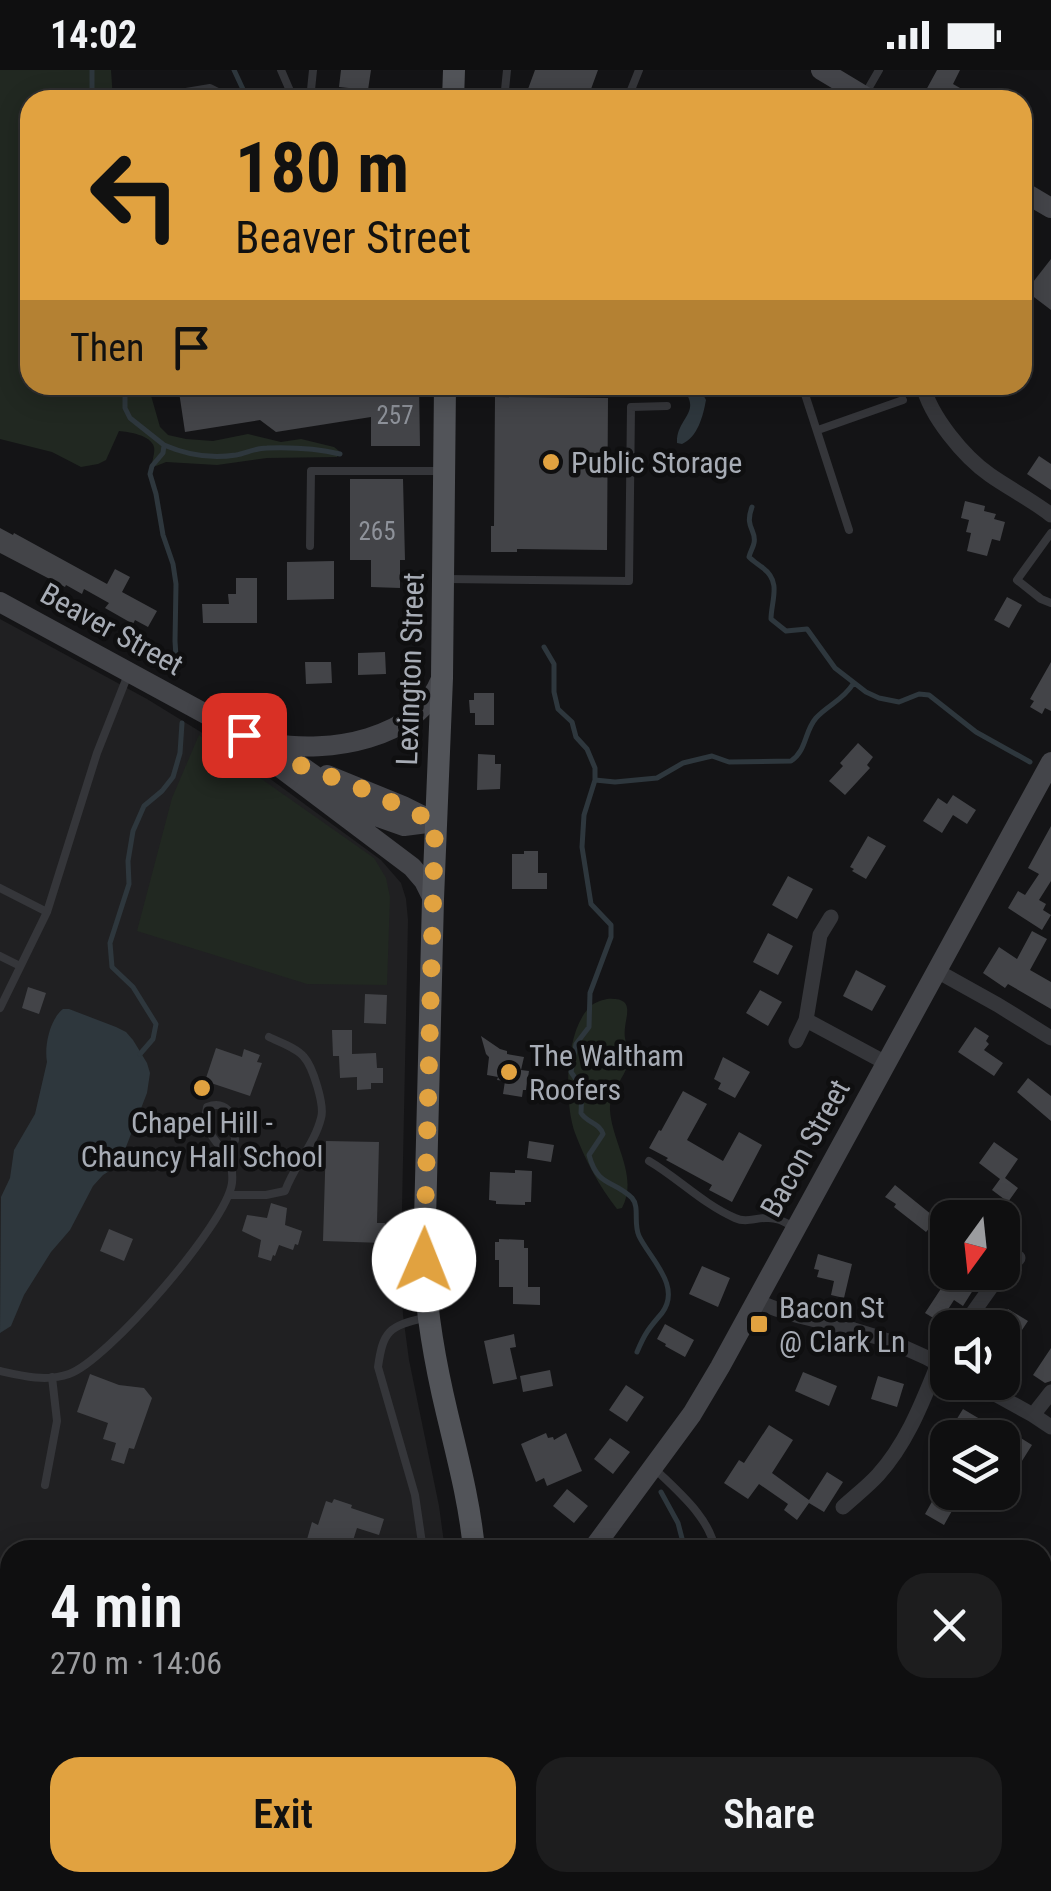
<!DOCTYPE html>
<meta charset="utf-8">
<style>
:root{--surface:#0f0f10;--page:#1d1d1e;--text:#f1f3f6;--muted:#9b9c9f;--line:#2f2f30;--accent:#e1a240}
body{margin:0;font-family:"Roboto Condensed",sans-serif;background:var(--page);color:var(--text);height:100vh;display:flex;flex-direction:column;font-size:38px;white-space:nowrap}
*{box-sizing:border-box;margin:0}
p{font-size:32px;color:var(--muted)}
.icon{flex:none;width:55px;height:55px;fill:none;stroke:currentColor;stroke-width:2;stroke-linecap:round;stroke-linejoin:round}
.map{position:relative;flex:1;overflow:hidden}
.side{position:absolute;left:0px;top:1470px;width:1052px;height:352px;display:flex;flex-direction:column;background:var(--surface);border-radius:30px 30px 0 0;box-shadow:0 5px 25px #0003,0 0 0 2px var(--line)}
.side>*{flex:none}
.hud{position:absolute;left:20px;top:20px;width:1012px;height:305px;border-radius:30px;box-shadow:0 5px 25px #0003,0 0 0 2px var(--line);background:#e1a240;color:#111;overflow:hidden}
.needle{width:65px;rotate:195deg}
.tools{position:absolute;left:930px;top:1130px;display:grid;gap:20px}
.tools a{display:grid;place-items:center;width:90px;height:90px;border-radius:20px;background:var(--surface);box-shadow:0 5px 25px #0003,0 0 0 2px var(--line);font-size:50px}
.pin{position:absolute;display:grid;place-items:center;width:85px;height:85px;color:#fff;margin:-42px;border-radius:20px;box-shadow:0 5px 15px #0006}
.me{position:absolute;width:110px;margin:-55px;rotate:1deg;stroke-linejoin:round;filter:drop-shadow(0 0 8px #0008)}
.turn{display:flex;align-items:center;gap:35px;height:210px;padding:0 50px;font-size:45px}
.turn .icon{width:130px;height:130px;stroke-width:2.5}
.turn b{display:block;font-size:70px;line-height:85px}
.then{display:flex;align-items:center;height:95px;padding:0 50px;background:#0003;gap:20px;font-size:38px}
.round{display:grid;place-items:center;flex:none;width:105px;height:105px;border-radius:30px;background:var(--page)}
.headline{display:flex;align-items:center;justify-content:space-between;height:170px;padding:0 50px}
h1{font-size:60px;font-weight:600;line-height:75px}
.primary-button{display:flex;gap:20px;margin-top:auto;padding:20px 50px}
.primary-button a{flex:1;height:115px;border-radius:30px;background:var(--accent);color:#111;font-size:40px;font-weight:600;line-height:115px;text-align:center}
.primary-button a+a{background:var(--page);color:var(--text)}
.status{display:flex;justify-content:space-between;align-items:center;height:70px;padding:0 50px;background:var(--surface);direction:ltr}
.status svg{height:28px;fill:currentColor}
.map>svg:first-child{display:block}
.built{fill:#202022}
.green{fill:#212821}
.water{fill:#2e373d}
.lines{fill:none;stroke-linecap:round;stroke-linejoin:round}
.stream{stroke:#2e373d;stroke-width:5}
.building{fill:#434448}
.lane{stroke:#35363a;stroke-width:8}
.street{stroke:#35363a;stroke-width:15}
.secondary{stroke:#44454a;stroke-width:20}
.primary{stroke:#525459;stroke-width:22}
.route{stroke:#e1a240;stroke-width:18;stroke-dasharray:0 32.4}
.poi-dot{fill:#e1a240;stroke:#0f0f10;stroke-width:4}
.labels{text-anchor:middle;dominant-baseline:central;stroke-width:9;stroke-linejoin:round;paint-order:stroke}
.number-label{font-size:25px;fill:#8e929a}
.poi-label{font-size:30px;fill:#a7acb5;stroke:#0f0f10;text-anchor:start}
.street-label{font-size:30px;fill:#a7acb5;stroke:#0f0f10}
</style>
<div class="status"><b>14:02</b><svg viewBox="0 0 49 12"><path d="M0 12V9h3v3zM5 12V6h3v6zM10 12V3h3v9zM15 12V0h3v12zM26 1h20v11H26zM47 4h2v5h-2z"/></svg></div>
<div class="map">
<svg width="1051" height="1821" viewBox="0 0 1051 1821">
<rect width="100%" height="100%" fill="#141416"/>
<path class="built" d="M0,549l147,80 88,54 146,107 20,23 5,16 2,21 -7,336 2,59 6,45 30,146 6,44h-435v332l227,1 -6,8h-231z"/>
<path class="green" d="M0,0h111l2,30h-83v285h118l12,42 8,8 18,4 27,2 35,-7 33,8 20,-3 33,8 5,4 -2,6 -70,1 -50,7 -51,-3 -10,4 -4,-3c1,-5 3,-11 2,-16 -3,-12 -25,-15 -35,-16l-13,29 -8,4 -17,3 -29,-15 -52,-13z
M199,665l175,123 12,20 4,19 -3,88 -80,-1 -170,-53 35,-133z
M607,929c33,-2 15,20 18,39 1,8 6,12 4,22 -3,17 -20,31 -19,50 2,33 29,66 12,98l-5,1c-18,-23 -32,-49 -42,-76 -11,-31 -10,-97 12,-123 5,-7 12,-9 20,-11z
M38,1813h107l-10,8h-85z"/>
<path class="water" d="M680,315h18l8,15c-3,16 -8,37 -24,44l-5,-1c-1,-26 28,-30 3,-58z
M63,939h6l47,18 10,5 7,8 14,23 3,10 -3,20 -28,72 -16,10 -10,11 -23,44 -19,22 -27,43 -13,31 -11,7 1,-136 9,-19 4,-28 21,-36 12,-52c-3,-16 3,-43 16,-53z
M0,1588l10,5v24l-6,13 6,12v61l-10,-2z
M0,1731l10,2v79l14,1 -24,8z"/>
<g class="lines">
<path class="stream" d="M92,0v30
M234,0l14,30
M125,315v23l5,10 34,27 -1,8 -11,13 -2,8 6,20 7,41 10,29 3,20 -1,57 2,32
M164,375c23,10 47,14 72,10 10,-2 20,-7 31,-7 26,-1 48,0 73,6
M752,437c-8,21 5,23 2,36 -1,5 -4,9 -5,14 4,4 9,7 14,11 19,14 8,33 8,51l15,12 21,-2 28,39 31,24 13,6 20,4 20,-8 10,1 47,37 54,30
M544,577l10,17v28l4,17 14,13 4,15 11,12 8,19v12l-11,35 -2,32 9,57 20,21v12l-21,56 -1,34 -13,17 -5,28 11,16 -1,25c6,10 19,10 22,21l-14,21c9,33 24,24 43,43 8,9 1,25 7,38 11,23 43,50 23,77 -13,15 -17,20 -25,39
M595,710l20,2 42,-4 26,-15 29,-7 17,6 62,-1c16,-11 13,-29 25,-43 12,-13 27,-18 37,-34
M140,984l13,-15 3,-15 -23,-37 -21,-20 -2,-24 19,-59 -1,-23 5,-30 11,-25 18,-15 11,-14 7,-24 2,-30
M661,1422l17,31 7,27
M696,1812l10,9"/>
</g>
<path class="building" d="M341,0h30l-3,20 -29,-3z
M535,0h63l-11,30h-63z
M937,0h23l-7,14 28,16h-40l-16,-8z
M1051,189v51l-25,-19z
M178,315h241l1,61h-49v-29l-95,15 -16,-12 -75,12z
M495,327l113,1 -1,152 -90,-1v3h-26v-26h3z
M1039,386l12,8v26l-24,-16z
M350,409h53l2,81h-5v28l-29,-1v-27h-21z
M965,431l20,5 -1,5 12,3 -2,5 11,3 -5,19 -8,-2 -5,17 -20,-5 4,-18 -5,-1 3,-12 -8,-2z
M0,458l13,7 1,-2 93,51 8,-15 15,8 -8,15 35,19 -9,16 -13,-7 -2,4 -28,-16 4,-5 -25,-14 -2,5 -16,-9 -1,2 -65,-34z
M334,491v38l-47,1v-38z
M236,508h21v45h-54l-1,-19h27l-1,-10h8z
M1007,527l15,8 -13,23 -15,-8z
M385,582l1,22 -28,1v-22z
M305,592h26l1,21 -26,1z
M1051,592v49l-6,-3 -3,6 -12,-7 4,-6 -4,-2z
M474,623h20v32h-19v-12h-5l-1,-13h5z
M858,673l15,14 -6,8 3,3 -25,27 -16,-14 14,-15 -3,-3z
M478,684l17,1v9h6l-1,25 -23,1z
M953,725l23,15 -9,14 -14,-9 -11,18 -19,-12 15,-23 9,6z
M1051,756v55l-12,19 7,4 -3,6 8,5 -9,15 -34,-22 10,-17 7,4 14,-21 -11,-6z
M868,766l18,10 -20,33 -14,-8 2,-2 -4,-2z
M524,781h14v22h9v16h-35v-35h12z
M788,806l25,13 -16,30 -25,-14z
M1032,861l15,8 -17,31 21,12v27l-43,-25 -3,4 -22,-15 16,-26 18,12z
M768,863l25,13 -15,29 -25,-13z
M856,900l30,16 -14,25 -29,-15z
M28,917l18,6 -7,21 -17,-6z
M760,920l22,12 -14,24 -22,-13z
M365,924l22,1 -1,29 -22,-1z
M975,957l14,9 -3,5 3,3 -5,6 19,13 -9,13 -36,-24z
M332,960h20v24l24,-1 1,15h6v15h-12v6l-14,1v-13l-17,1 -1,-22h-6z
M481,966l19,13 7,2v3l17,3 -3,13 8,1 -3,19h-3l-1,7 -19,-3 2,-13 -8,-1 1,-3 -11,-2 2,-18 -3,-3z
M216,978l26,9 2,-8 16,6 -3,7 5,1 -12,33 -45,-15z
M723,987l27,15 -15,26 -17,-9 3,-6 -7,-4z
M1028,1008l23,18v25l-34,-29z
M683,1021l24,13 -20,36 36,21 16,-29 23,13 -30,57 -23,-12 3,-5 -46,-25 2,-2 -19,-10 10,-18 2,1z
M326,1071l53,1 -2,81h8l-1,20 -61,-2z
M529,1071l25,4 -3,17 -24,-4z
M994,1072l24,17 -13,19 13,10 -10,14 -16,-12 8,-11 -21,-16z
M515,1100l17,1 -1,31h-6v3l-29,-1v-3l-7,-1 1,-28 25,1z
M895,1115l42,34 -11,13 -32,-25 2,-3 -11,-7z
M271,1133l16,5 -2,17 17,6 -4,14 -3,-1 -2,6 -14,-5 -4,11 -2,-1 -2,6 -13,-4 3,-17 -19,-9 5,-16 20,3z
M109,1159l24,10 -9,22 -24,-10z
M499,1169l25,1v8h4v39h12v18l-27,-1v-17h-14v-27h-4v-18h4z
M818,1184l34,10 -8,34 -13,-3 3,-14 -17,-4 2,-7 -5,-1z
M702,1196l28,12 -12,29 -29,-13z
M960,1208l15,9 -12,19 -9,-6 -14,22 -15,-9 19,-29 8,6z
M1008,1239l20,12 -10,15 -20,-12z
M665,1254l29,16 -9,17 -20,-11 1,-2 -9,-5z
M514,1264l2,13 -6,1 7,31 -24,5 -9,-43z
M1051,1278v33l-6,2 -12,-8z
M550,1300l3,16 -30,6 -3,-16z
M803,1302l34,14 -8,20 -34,-15z
M90,1304l29,11 25,3 8,10 -18,51 -5,-1 -5,16 -13,-4 5,-17 -13,-4 5,-16 -31,-11z
M878,1306l26,8 -7,23 -26,-8z
M626,1315l18,12 -17,25 -18,-12z
M963,1339l22,13 -10,16h-30z
M769,1355l24,15 -21,33 37,27 18,-28 16,10 -19,30 -15,-9 -12,17 -13,-10 4,-6 -29,-20 -11,15 -24,-16 15,-23 5,3z
M546,1363l2,5 5,-1 1,3 12,-7 16,38 -35,15 -3,-8 -8,4 -15,-38z
M1013,1363l19,12 -17,27 -13,-7v-15z
M610,1368l20,14 -17,22 -19,-15z
M567,1419l21,17 -14,17 -21,-17z
M938,1421l19,11 -13,23 -19,-11z
M334,1429l18,6 -1,3 33,11 -5,16 -22,-7 -7,22h-46l8,-28 6,3 8,-24 6,2z"/>
<g class="lines">
<path class="lane" d="M281,0l13,30
M864,26l15,-26
M138,30l72,-12 8,4 5,8
M310,30l3,-30
M504,30l3,-30
M627,30l12,-30
M802,315l47,145
M818,360l85,-30
M1051,463l-34,47 24,19 10,4
M310,476l1,-75h129
M447,509l182,2 2,-174 36,-1
M0,818l47,24
M0,886l20,10
M0,938l47,-96 50,-159 32,-81
M649,1091c29,17 54,43 86,57 11,5 20,0 31,0 12,-1 20,5 30,10
M229,1125h37l19,-4c9,-25 30,-48 36,-73 4,-12 -8,-51 -17,-61 -7,-9 -25,-15 -35,-20
M0,1301c22,5 47,11 69,3 38,-13 158,-151 163,-191 4,-38 -33,-40 -25,-76 13,-5 20,0 27,10l1,23 -6,16
M654,1398c23,23 56,49 61,82
M45,1415l12,-64 -5,-44
M423,1480l-8,-55 -37,-128c5,-36 11,-41 46,-49
M0,1578l10,4
M616,1821l8,-9"/>
<path class="street" d="M923,315c7,31 41,72 67,90 20,14 42,25 61,40
M937,901l61,34 53,33
M806,950l80,43
M796,971l10,-21 14,-85 11,-18
M757,1231c30,15 65,19 97,29 33,9 64,22 94,39
M962,1258l32,-45 24,-25
M973,1312l60,33 18,12
M1033,1345l18,-23
M843,1437c12,-11 25,-21 35,-32 29,-32 44,-72 60,-111
M1042,1809l9,6"/>
<path class="secondary" d="M821,0l50,30
M1022,121l29,17
M0,532l301,164 69,48 34,12 31,-4
M271,673c57,11 146,-3 170,-64
M278,696l134,101 12,14 9,18
M327,705l76,31 32,16
M592,1480l100,-136 28,-47 331,-605"/>
<path class="primary" d="M453,30l1,-30
M445,315l-3,293 -9,221 -9,362c2,51 11,102 23,152 11,46 23,91 27,137
M640,1812l6,9
M379,1821l5,-9"/>
</g>
<g class="lines">
<path class="route" d="M244,665l58,31 52,19 81,37 -11,438"/>
</g>
<g class="poi-dot">
<circle cx="551" cy="392" r="10"/>
<circle cx="509" cy="1002" r="10"/>
<circle cx="202" cy="1018" r="10"/>
<rect x="749" y="1244" width="20" height="20" rx="5"/>
</g>
<g class="labels">
<g class="number-label">
<text x="395" y="345">257</text>
<text x="377" y="461">265</text>
</g>
<g class="poi-label">
<text x="571" y="392">Public Storage</text>
<text x="529" y="985">The Waltham<tspan x="529" dy="34">Roofers</tspan></text>
<text x="202" y="1052" text-anchor="middle">Chapel Hill -<tspan x="202" dy="34">Chauncy Hall School</tspan></text>
<text x="779" y="1237">Bacon St<tspan x="779" dy="34">@ Clark Ln</tspan></text>
</g>
<g class="street-label">
<text transform="translate(112 559) rotate(29)">Beaver Street</text>
<text transform="translate(410 599) rotate(-88)">Lexington Street</text>
<text transform="translate(805 1078) rotate(-61)">Bacon Street</text>
</g>
</g>
</svg>
<div class="tools">
<a><svg class="needle" viewBox="-14 -14 28 28"><path d="M0-13l5 13h-10z" fill="#e53935"/><path d="M0 13l5-13h-10z" fill="#9b9c9f"/></svg></a>
<a><svg class="icon" aria-label="sound" viewBox="0 0 24 24"><path d="M4 9h4l5-4v14l-5-4H4zM17 9q2 3 0 6"/></svg></a>
<a><svg class="icon" aria-label="layers" viewBox="0 0 24 24"><path d="M12 4l9 5-9 5-9-5zM3 14l9 5 9-5"/></svg></a>
</div>
<div class="pin" style="left:244px;top:665px;background:#d93025"><svg class="icon" aria-label="arrive" viewBox="0 0 24 24"><path d="M6 21V4h12l-3 4 3 4H6"/></svg></div>
<svg class="me" style="left:424px;top:1190px" viewBox="-20 -20 40 40"><circle r="19" fill="#fff"/><path d="M0-13L10 11 0 6-10 11z" fill="#e1a240"/></svg>
<div class="hud">
<div class="turn"><svg class="icon" aria-label="left" viewBox="0 0 24 24"><path d="M17 20v-9H6M10 6l-5 5 5 5"/></svg><div><b>180 m</b>Beaver Street</div></div>
<div class="then">Then<svg class="icon" aria-label="arrive" viewBox="0 0 24 24"><path d="M6 21V4h12l-3 4 3 4H6"/></svg></div>
</div>
<section class="side">
<div class="headline"><div><h1>4 min</h1><p>270 m · 14:06</p></div><a class="round"><svg class="icon" aria-label="close" viewBox="0 0 24 24"><path d="M6 6l12 12M18 6L6 18"/></svg></a></div>
<div class="primary-button"><a>Exit</a><a>Share</a></div>
</section>
</div>
